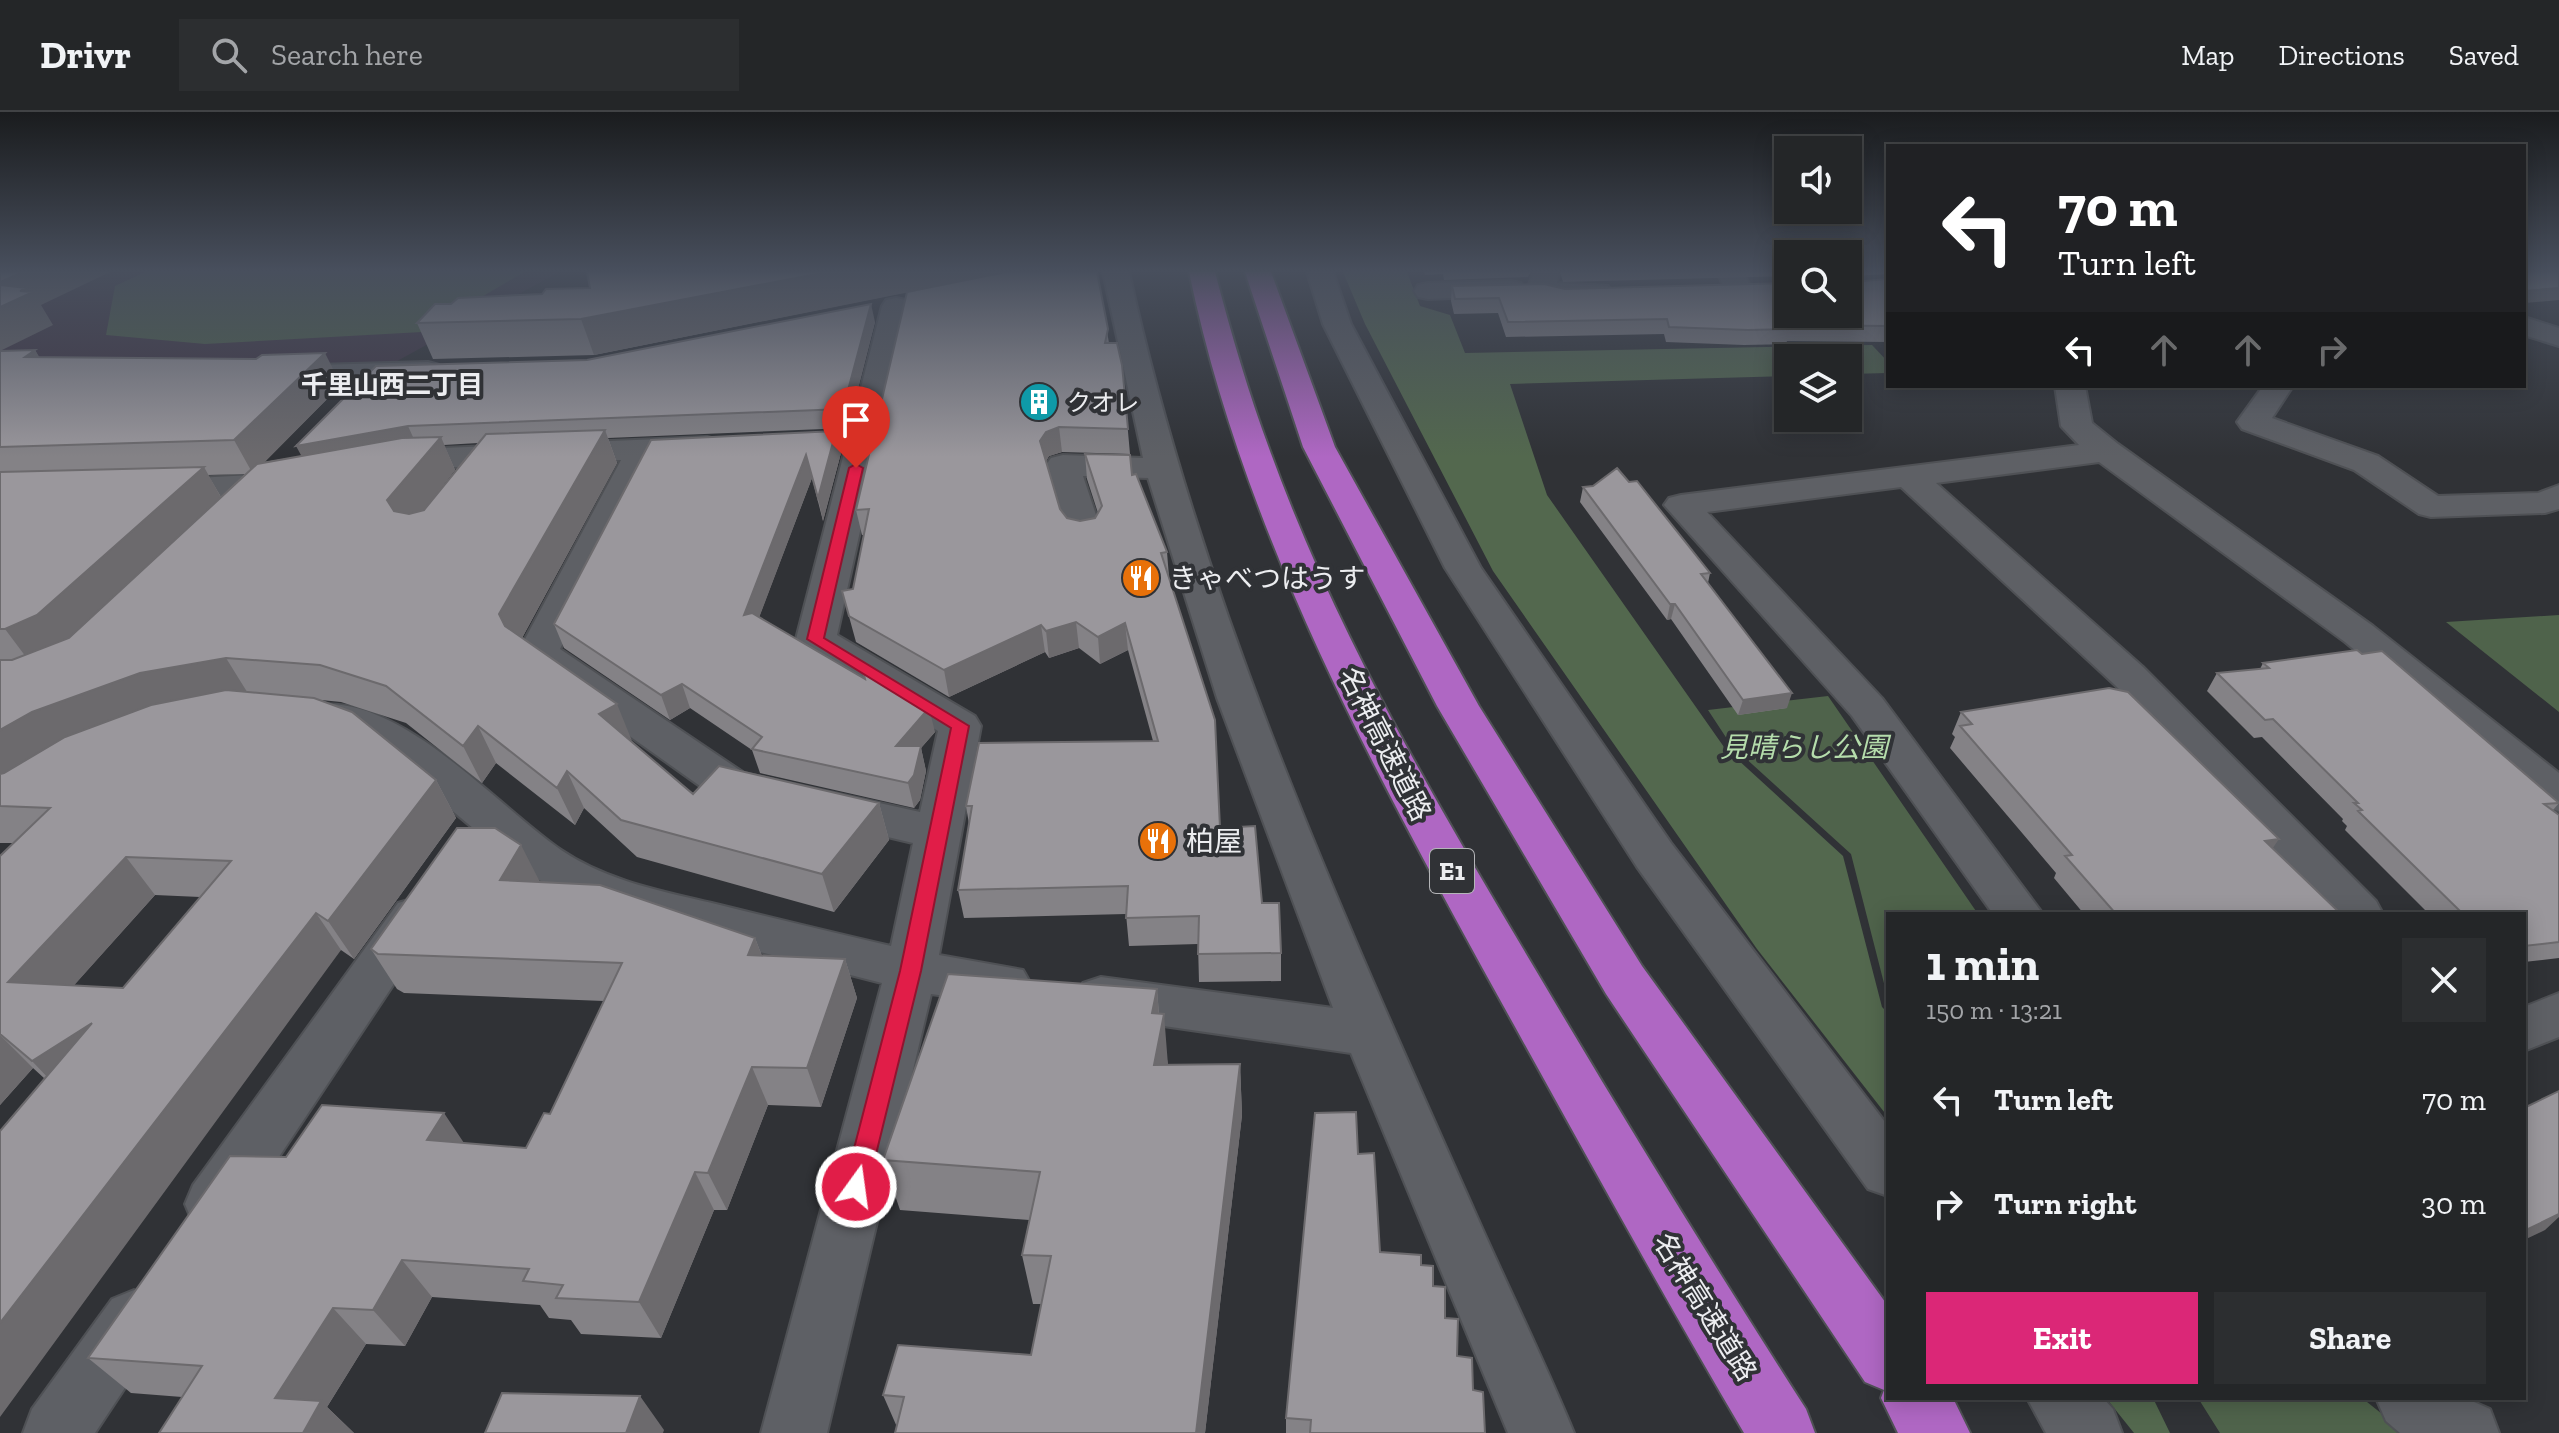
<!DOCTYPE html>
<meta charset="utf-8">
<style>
:root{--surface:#242628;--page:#2c2e30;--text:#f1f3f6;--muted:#a3a5a8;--line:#414345;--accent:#db2777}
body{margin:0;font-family:"Zilla Slab","Noto Sans JP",serif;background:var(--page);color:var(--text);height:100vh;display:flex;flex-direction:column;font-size:30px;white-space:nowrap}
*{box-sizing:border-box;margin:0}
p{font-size:26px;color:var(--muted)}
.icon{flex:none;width:44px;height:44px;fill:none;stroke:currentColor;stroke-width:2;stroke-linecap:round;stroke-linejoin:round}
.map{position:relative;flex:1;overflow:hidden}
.side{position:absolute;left:1886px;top:800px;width:640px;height:488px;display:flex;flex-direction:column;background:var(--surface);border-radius:0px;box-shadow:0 4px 20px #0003,0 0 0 2px var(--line)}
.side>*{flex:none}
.guide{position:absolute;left:1886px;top:32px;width:640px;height:244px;border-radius:0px;box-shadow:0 4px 20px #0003,0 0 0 2px var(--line);background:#202124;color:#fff;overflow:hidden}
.fabs{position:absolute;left:1774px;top:24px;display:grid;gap:16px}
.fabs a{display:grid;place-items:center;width:88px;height:88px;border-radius:0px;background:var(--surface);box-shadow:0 4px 20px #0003,0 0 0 2px var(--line);font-size:40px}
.pin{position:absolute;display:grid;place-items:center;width:68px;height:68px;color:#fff;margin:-82px -34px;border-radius:50% 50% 50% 0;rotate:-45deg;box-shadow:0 0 8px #0007}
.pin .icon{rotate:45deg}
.me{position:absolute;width:88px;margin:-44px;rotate:14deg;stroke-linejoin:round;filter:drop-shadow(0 0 6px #0008)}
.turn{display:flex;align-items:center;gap:28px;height:168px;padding:0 40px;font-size:36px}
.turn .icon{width:104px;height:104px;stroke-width:2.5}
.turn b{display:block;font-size:56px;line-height:68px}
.lanes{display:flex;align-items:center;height:76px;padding:0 40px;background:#0003;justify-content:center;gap:40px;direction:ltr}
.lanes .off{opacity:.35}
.round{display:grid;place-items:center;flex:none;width:84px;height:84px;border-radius:0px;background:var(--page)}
.headline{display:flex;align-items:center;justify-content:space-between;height:136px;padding:0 40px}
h1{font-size:48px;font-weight:700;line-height:60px}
.primary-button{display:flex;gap:16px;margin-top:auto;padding:16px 40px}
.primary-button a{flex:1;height:92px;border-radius:0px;background:var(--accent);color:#fff;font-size:32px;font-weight:700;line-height:92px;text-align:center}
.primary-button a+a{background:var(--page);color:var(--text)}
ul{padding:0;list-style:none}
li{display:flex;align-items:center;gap:24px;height:104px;padding:0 40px}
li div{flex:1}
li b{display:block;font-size:30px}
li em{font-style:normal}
header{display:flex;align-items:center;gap:48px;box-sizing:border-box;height:112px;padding:0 40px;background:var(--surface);border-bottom:2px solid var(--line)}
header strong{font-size:38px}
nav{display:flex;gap:44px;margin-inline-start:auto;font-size:28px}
.search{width:560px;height:72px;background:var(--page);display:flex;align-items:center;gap:20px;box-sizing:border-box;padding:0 28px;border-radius:0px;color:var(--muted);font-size:30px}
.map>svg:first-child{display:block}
.education{fill:#403544}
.green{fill:#4f634b}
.forest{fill:#53684e}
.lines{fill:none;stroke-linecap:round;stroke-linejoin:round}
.minor-casing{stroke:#4f5155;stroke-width:4}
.highway-casing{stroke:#4f5155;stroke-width:4}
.minor{fill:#5e6065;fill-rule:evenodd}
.highway{fill:#af67c3;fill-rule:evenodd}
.wall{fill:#848286;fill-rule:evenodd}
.shaded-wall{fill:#6c6a6d}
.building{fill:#9a979c;stroke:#6c6a6d;stroke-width:2;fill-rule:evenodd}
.route{fill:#e11d48;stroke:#92132f;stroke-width:2}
.labels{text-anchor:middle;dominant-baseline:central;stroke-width:8;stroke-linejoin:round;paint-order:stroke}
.far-poi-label{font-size:24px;fill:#ecedf0;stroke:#303236;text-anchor:start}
.far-neighbourhood-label{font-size:26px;font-weight:bold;fill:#ecedf0;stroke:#303236}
.shield{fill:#303236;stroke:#b4b5b8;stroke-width:2}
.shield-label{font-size:26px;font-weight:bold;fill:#ecedf0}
.poi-label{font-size:28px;fill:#ecedf0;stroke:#303236;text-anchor:start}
.street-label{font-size:28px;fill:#ecedf0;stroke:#303236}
.park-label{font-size:28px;font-style:italic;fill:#b5ddac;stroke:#303236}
</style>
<header>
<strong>Drivr</strong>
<div class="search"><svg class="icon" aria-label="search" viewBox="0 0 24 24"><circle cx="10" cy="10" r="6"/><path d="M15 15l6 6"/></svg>Search here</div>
<nav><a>Map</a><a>Directions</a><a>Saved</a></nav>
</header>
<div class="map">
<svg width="2559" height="1321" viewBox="0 0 2559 1321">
<rect width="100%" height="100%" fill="#303236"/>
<path class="education" d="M0,160h559l-169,93 -252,7 -138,-17z"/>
<path class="green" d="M145,160h379l-102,60 -217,12 -99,-9 9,-49z
M2559,503v97l-113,-90z
M1828,584l150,218h-90v85l-37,-145 -120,-109 -23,-35z
M2198,1286h164l44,35h-186z"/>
<path class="forest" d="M1343,160h64l13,34 30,9 15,38 407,-8 16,17v11l-40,1v-16h-60v18l-278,8 37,111 177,252 119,109 39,151 6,6v104l-131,-168 -264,-378 -128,-247z
M2106,1286h47l17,35h-36z"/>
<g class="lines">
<defs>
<path id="minor" d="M1103,160h26c71,327 210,635 345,938 33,75 69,148 100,223h-66l-157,-380 -250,-36 -18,-6 -8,-14 8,-14 18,-6 232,31 -116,-310 -69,-220 -65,-2 19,57 -5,8 -13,3 -13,-3 -5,-8 -20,-68 5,-7 12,-3 80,3z
M1307,160h26l18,52 130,244 190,275 217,283v70l-20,-7 -231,-322 -192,-299 -122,-244z
M1533,160h26l-2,11 51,3 4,6 -4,6c-26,6 -50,2 -76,-4l-4,-6z
M1717,160h26l8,16 -4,6h-20z
M1511,169l10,2 4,6 -4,6 -93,4 -10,-2 -4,-6 4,-6 10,-2z
M896,186l10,2 4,6 -73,329 138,81 6,10 -42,229 84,15 8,14 -8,14 -18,6 -74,-10 -104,439h-66l121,-450 -279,-71 -74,-37 -154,-129 -39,-14 -31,-5 -6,-10 6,-10c87,-23 189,97 256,143 47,32 105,42 159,55 57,14 114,28 171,41l22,-103 -199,-47 -190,-135 -6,-9 103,-192 -204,9 -25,5 -12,-3 -5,-7 5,-7 37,-8 290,-12 12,3 4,7 -4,7 -64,5 -95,190 184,124 176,39 18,-81 -136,-84 -6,-8 86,-333 4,-6z
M2524,205l35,11v18l-35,-11z
M428,250l11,3 4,6 -4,6 -162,7 -11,-3 -4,-6 4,-6 11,-3z
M2055,274h30l7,37 26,21 255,182 186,147v38l-16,-4 -198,-165 -246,-180 -163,21 207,184 233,234 7,13h-53l-215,-229 -214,-198 -194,25 175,186 161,216h-50l-141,-198 -188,-211 5,-7 12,-3 398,-50 -18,-19z
M2263,274h30l-21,32 106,38 60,40 100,-3 21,-8v24l-14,4 -114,4 -12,-3 -65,-44 -112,-41 -5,-7z
M289,361l12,3 5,7 -5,7 -38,7 -105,3 -12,-3 -5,-7 5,-7 12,-3z
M415,786l17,5 7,13 -204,307 -21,7 -21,-7 -8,-19 8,-19 205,-282z
M2559,881v44l-35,14v-44z
M134,1178l22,9 9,21 -9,21 -61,92h-72l9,-24 80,-110z
M2027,1286h76l10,11 9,24h-76z
M2376,1286h89l25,11 9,24h-99l-14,-12z"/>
<path id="highway" d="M1189,160h26c16,61 33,120 55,179 67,185 168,355 268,523 87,147 176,292 268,435l9,24h-71c-90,-153 -175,-309 -261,-464 -122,-223 -242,-447 -294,-697z
M1245,160h26l64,175 144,259 163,260 246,340v92h65l17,35h-72l-17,-35 3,-8 -19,-8 -259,-388 -169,-288 -134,-259z"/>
</defs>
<use href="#minor" class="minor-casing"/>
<use href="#highway" class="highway-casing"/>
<use href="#minor" class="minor"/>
<use href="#highway" class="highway"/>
</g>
<path class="wall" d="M1097,160l12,71 13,22 8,89 -68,-2 -13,4 -3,5 14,48 7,9 13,3 15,-3 3,-5 -11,-34 -2,-25 47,21 35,77 2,25 51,251 42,75 19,50v28l-82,1 -1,-38 -69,2 -3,-32 -162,4 -6,-28 11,-66 -3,-18 187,-65 -25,-91 -28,14 -21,-16 -30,10 -4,-6 -96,45 -93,-55 -14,-51 11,-2 11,-54h-2l-6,-25 51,-218 -313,63 -161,4 -16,-36z
M1424,160h107l-3,5 -84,3 -1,-6 -18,1z
M1560,160h228v4l-225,6z
M1848,160h40v2l-36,2v6l36,-3v63l-101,-1 -1,3 -42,1 -78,-3 -2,-8 -158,3 -8,-24 -44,1 -3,-13 1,-15 113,3 223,-6z
M875,210l-27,106 -240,10 9,25 -95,175 110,104 61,52 186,9 10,37 -55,72 -197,-55 -53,-49 -9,17 -79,-62 -14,20 -76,-60 -65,-21 -20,-2 115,80 20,38 -102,141 -13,-9 -296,129 -12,-11 -33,37v-249l13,-13h-13v-492l35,-1 4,8 302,27 -77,77 37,-6 286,-96zM478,331l-54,67 31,-40 -11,-25zM245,362l-24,23 -13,-22zM155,783l45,2 -77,91 -49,-3z
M841,341l-18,68 -11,-43 -53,139 176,115 -14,16 5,23 -6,29 -6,8 -154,-35 -8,-23 -62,-42 -20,12 -106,-72 -10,-24z
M1629,370l81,91 -2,10 79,125 -49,7 -67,-96 -4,1 -87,-118 3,-15z
M2263,551l296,140 -6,7 6,5v143l-35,4v-48h-95l-84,-84 2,-4 -5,-5 1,-2 -81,-82 -8,1 -47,-47 10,-18 43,-4z
M1961,600l311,137 69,65h-257l-30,-36 2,-5 -106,-125 5,-11 -3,-3z
M540,770l215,56 7,18 83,3 12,39 -36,109 -53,-2 -41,105h-13l-53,128 -80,-4 -10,-14 -22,-2 -9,-13 -108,-8 -27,49 -39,-2 -39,63 27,26h-195l23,-36 -51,-4 -43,-35 198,-201 177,-14 63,5 24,-34 54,-113 -200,-8 -7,-4 -26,-40z
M1157,877l2,25 9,51 72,-1 2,51 -37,318 -308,-6 -14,-32 148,-40 10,-51h-8l-11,-49 7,-35 -129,-10 -17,-50z
M1358,1042l22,98 41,13 12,21 24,70 16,34 12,43h-199v-15z"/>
<path class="shaded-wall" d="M23,160h87l-69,33 12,20 -53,26v-69z
M827,160h183l-416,83 -13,-36z
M2559,176v12l-35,3v-12z
M871,192l4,18 -27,106 -5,-19z
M35,238l20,32 -30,-25z
M325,241l16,32 -88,89 -19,-34z
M408,314l9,20 -110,20 -11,-20z
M1059,315l3,25 -13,4 -6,10 -3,-25 6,-9z
M605,318l12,33 -102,188 -16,-37z
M836,319l5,22 -18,68 -5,-23z
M441,325l14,33 -51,65 -17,-35z
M806,343l6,23 -61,161 -7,-24z
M204,355l19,34 -160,150 -31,14 -27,-36z
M1670,492h5l-4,15 -4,1z
M1076,510l3,26 -30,10 -3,-27z
M1125,511l3,27 -28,14 -2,-27z
M1041,513l4,27 -96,45 -5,-27z
M226,546l23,37 -249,89v-54l32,-18 108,-39z
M682,572l8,24 -20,12 -9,-25z
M1792,581l-5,15 -49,7 5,-15z
M617,592l15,37 -33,-27z
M929,596l6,24 -14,16 5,23 -6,29 -6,8 -6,-25 -12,-37z
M478,614l18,37 -14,20 -19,-37z
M567,659l17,37 -9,17 -18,-37z
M436,668l20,38 -102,141 -26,-38z
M879,691l10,37 -55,72 -12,-38z
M2279,727l-15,22 1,-20z
M521,733l20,39 -41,-4z
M126,745l29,38 -112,125 -35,-38z
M316,801l25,37 -341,467v-94z
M755,826l15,39 -22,-22z
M845,847l12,39 -36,109 -14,-39z
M1157,877l3,42 4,-17 4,51h-14l-2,-52z
M92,911l-24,76 -36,-38z
M0,923l33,33 -33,37z
M1240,952l2,51 -37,318h-9z
M752,955l16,38 -41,105 -19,-37z
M444,1001l26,39 -43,-12z
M695,1060l19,38 -53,128 -22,-36z
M2559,1098v7l-14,13 -21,10v-9z
M402,1148l30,37 -27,49 -32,-36z
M333,1196l33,36 -39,63 27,26h-51l-28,-35z
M640,1284l24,34 -1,3h-37z"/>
<path class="building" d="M0,160h23l-23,10z
M587,160h240l-246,47 -164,4 18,-19h16l7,-6 84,-4 4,-5 44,-1z
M1006,160h91l11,57 -3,14h12l5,22 6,64 -69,-2 -13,5 -6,9 20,68 7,9 13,3 15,-3 7,-12 -17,-52 45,1 2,20 4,-1 31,78 -6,1 54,167 5,108 35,-2 7,77h17l2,50 -83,1 1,-38 -73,2 2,-32 -170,4 14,-84h-6l13,-63 179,-2 -33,-118 -27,14 -22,-15 -30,9 -5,-6 -97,45 -95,-54 -7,-25 11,-2 16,-80 -13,1 51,-218z
M1848,160h3l1,10 36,-3v47l-99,-1 1,4 -42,1 -79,-3 -2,-8 -159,3 -9,-24 -44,1 -3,-13 92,-2 21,5 223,-6v31h60z
M2524,160h35v16l-35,3z
M0,173l27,3 -7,3 13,1 -33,15z
M871,192l-28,105 -435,17 -112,20 80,-80 211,-6z
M35,238l-10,7 231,2 6,-4 63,-2 -91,87 -234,7v-96z
M605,318l-106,184 6,12 112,78 -18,10 94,80 26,-28 160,37 -57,71 -201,-54 -54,-49 -10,17 -79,-62 -15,20 -77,-60 -66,-21 -94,-7 -86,15 -108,39 -32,18v-70h12l57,-22 188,-174 145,-26 39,-1 -54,63 7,11 15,3 15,-4 62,-76z
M836,319l-18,67 -12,-43 -62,160 8,-2 113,66 -3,-12 67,41 -33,38h25l-7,29 -6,8 -156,-34 10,-12 -80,-53 -21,11 -107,-71 97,-184z
M204,355l-167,148 -32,14h-5v-157z
M1617,356l12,14 8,-1 73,92 -9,1 91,119 -49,7 -68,-96h-5l-87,-117 10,-1z
M2357,538l5,4 20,-3 177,152 -15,1 15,11v127l-35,4v-32h-61l-105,-103 4,-1 -8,-7h4l-85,-84 -8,1 -48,-47 52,-5 -6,-5z
M2109,576l19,4 151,147 -14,2 76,73h-225l-51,-58 7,-1 -112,-129 12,-2 -11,-12z
M226,578l88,8 38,14 84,68 -108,141 -12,-8 -316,410v-192l92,-108 -60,38 -32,-27v-178l50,-48 -50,-2v-32l4,-1 61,-36 86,-32zM126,745l105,4 -108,127 -115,-6z
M457,716h38l26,17 -21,35 100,5 155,53 -7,17 97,4 -38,109 -55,-1 -44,106 -13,-1 -56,130 -83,-4 7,-13 -40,-4 6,-12 -127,-9 -29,50 -40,-2 -58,90 46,3 -18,32h-144l43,-67 -114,-8 142,-202 56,1 36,-52 122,8 -17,27 99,8 18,-35 6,1 72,-151 -244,-9 -7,-5z
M948,862l209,15 -5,24 12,1 -10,51 86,-1 -44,369h-301l9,-36 -21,-2 15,-50 133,10 20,-99 -29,-1 18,-83 -157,-12z
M2559,979v123l-35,17v-123z
M1356,1000l2,42 16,-1 6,99 41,3v10l12,1v20l12,1v31l13,1 -1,37 15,2 1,32 10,2 2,41h-175l1,-13 -25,-2 29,-305z
M502,1281l138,3 -14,37h-141z"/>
<linearGradient id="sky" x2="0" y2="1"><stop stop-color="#1a1c1e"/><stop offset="0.46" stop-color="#484f5d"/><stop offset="1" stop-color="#484f5d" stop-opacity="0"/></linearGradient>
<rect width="2559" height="345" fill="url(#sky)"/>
<path class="route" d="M856,352l7,4 -39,170 145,88 -48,245 -53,216 -3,7 -9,3 -8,-3 -4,-7 56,-216 51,-243 -144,-89 42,-171z"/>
<defs>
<symbol id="building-disc" viewBox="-11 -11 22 22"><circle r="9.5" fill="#0f9aa8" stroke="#303236"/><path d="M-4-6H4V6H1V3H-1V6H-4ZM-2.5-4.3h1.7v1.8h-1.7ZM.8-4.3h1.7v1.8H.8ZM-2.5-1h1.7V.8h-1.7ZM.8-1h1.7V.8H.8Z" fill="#fff"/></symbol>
<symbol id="restaurant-disc" viewBox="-11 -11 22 22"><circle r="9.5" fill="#e8710a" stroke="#303236"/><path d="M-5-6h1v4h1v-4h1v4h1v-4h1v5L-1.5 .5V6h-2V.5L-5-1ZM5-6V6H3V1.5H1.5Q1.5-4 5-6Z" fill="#fff"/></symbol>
</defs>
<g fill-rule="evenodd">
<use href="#building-disc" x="1017" y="268" width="44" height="44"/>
<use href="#restaurant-disc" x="1119" y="444" width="44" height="44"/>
<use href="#restaurant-disc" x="1136" y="707" width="44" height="44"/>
</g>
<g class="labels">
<g class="far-poi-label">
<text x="1067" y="290">クオレ</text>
</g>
<g class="far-neighbourhood-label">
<text x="392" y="273">千里山西二丁目</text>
</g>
<rect class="shield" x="1430" y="737" width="44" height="44" rx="6"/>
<g class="shield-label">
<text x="1452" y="759">E1</text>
</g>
<g class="poi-label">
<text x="1169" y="466">きゃべつはうす</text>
<text x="1186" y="729">柏屋</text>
</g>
<g class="street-label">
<text transform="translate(1385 632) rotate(63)">名神高速道路</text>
<text transform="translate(1705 1195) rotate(58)">名神高速道路</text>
</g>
<g class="park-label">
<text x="1804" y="635">見晴らし公園</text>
</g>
</g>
</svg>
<div class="fabs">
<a><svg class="icon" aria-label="sound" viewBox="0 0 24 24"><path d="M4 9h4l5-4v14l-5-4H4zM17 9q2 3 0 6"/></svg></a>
<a><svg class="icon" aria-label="search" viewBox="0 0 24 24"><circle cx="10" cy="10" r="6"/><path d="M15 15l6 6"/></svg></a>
<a><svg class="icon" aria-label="layers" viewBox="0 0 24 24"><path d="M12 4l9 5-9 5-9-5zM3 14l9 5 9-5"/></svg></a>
</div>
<div class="pin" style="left:856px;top:356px;background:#d93025"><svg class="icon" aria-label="arrive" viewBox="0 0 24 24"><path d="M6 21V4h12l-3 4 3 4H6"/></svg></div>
<svg class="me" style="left:856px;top:1075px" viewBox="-20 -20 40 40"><circle r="17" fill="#e11d48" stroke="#fff" stroke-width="3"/><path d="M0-11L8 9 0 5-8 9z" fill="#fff"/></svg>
<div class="guide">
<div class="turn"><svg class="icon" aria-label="left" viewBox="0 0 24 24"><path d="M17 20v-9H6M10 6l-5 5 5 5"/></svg><div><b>70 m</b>Turn left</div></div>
<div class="lanes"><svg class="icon" aria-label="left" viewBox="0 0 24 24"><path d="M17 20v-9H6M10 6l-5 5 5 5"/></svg><svg class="icon off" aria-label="ahead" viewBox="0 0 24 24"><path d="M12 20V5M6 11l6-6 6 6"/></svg><svg class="icon off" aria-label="ahead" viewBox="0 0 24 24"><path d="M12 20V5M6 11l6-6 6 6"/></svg><svg class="icon off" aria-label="right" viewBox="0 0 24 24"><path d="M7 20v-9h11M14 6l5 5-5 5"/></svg></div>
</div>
<section class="side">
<div class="headline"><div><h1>1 min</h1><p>150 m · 13:21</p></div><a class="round"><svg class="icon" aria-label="close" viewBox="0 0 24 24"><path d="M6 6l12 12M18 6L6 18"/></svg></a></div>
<ul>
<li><svg class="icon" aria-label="left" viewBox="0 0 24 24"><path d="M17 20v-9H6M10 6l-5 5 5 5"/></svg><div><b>Turn left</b></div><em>70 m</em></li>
<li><svg class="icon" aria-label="right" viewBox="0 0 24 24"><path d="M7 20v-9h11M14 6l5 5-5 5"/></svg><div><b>Turn right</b></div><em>30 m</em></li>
</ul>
<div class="primary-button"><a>Exit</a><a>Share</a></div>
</section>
</div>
